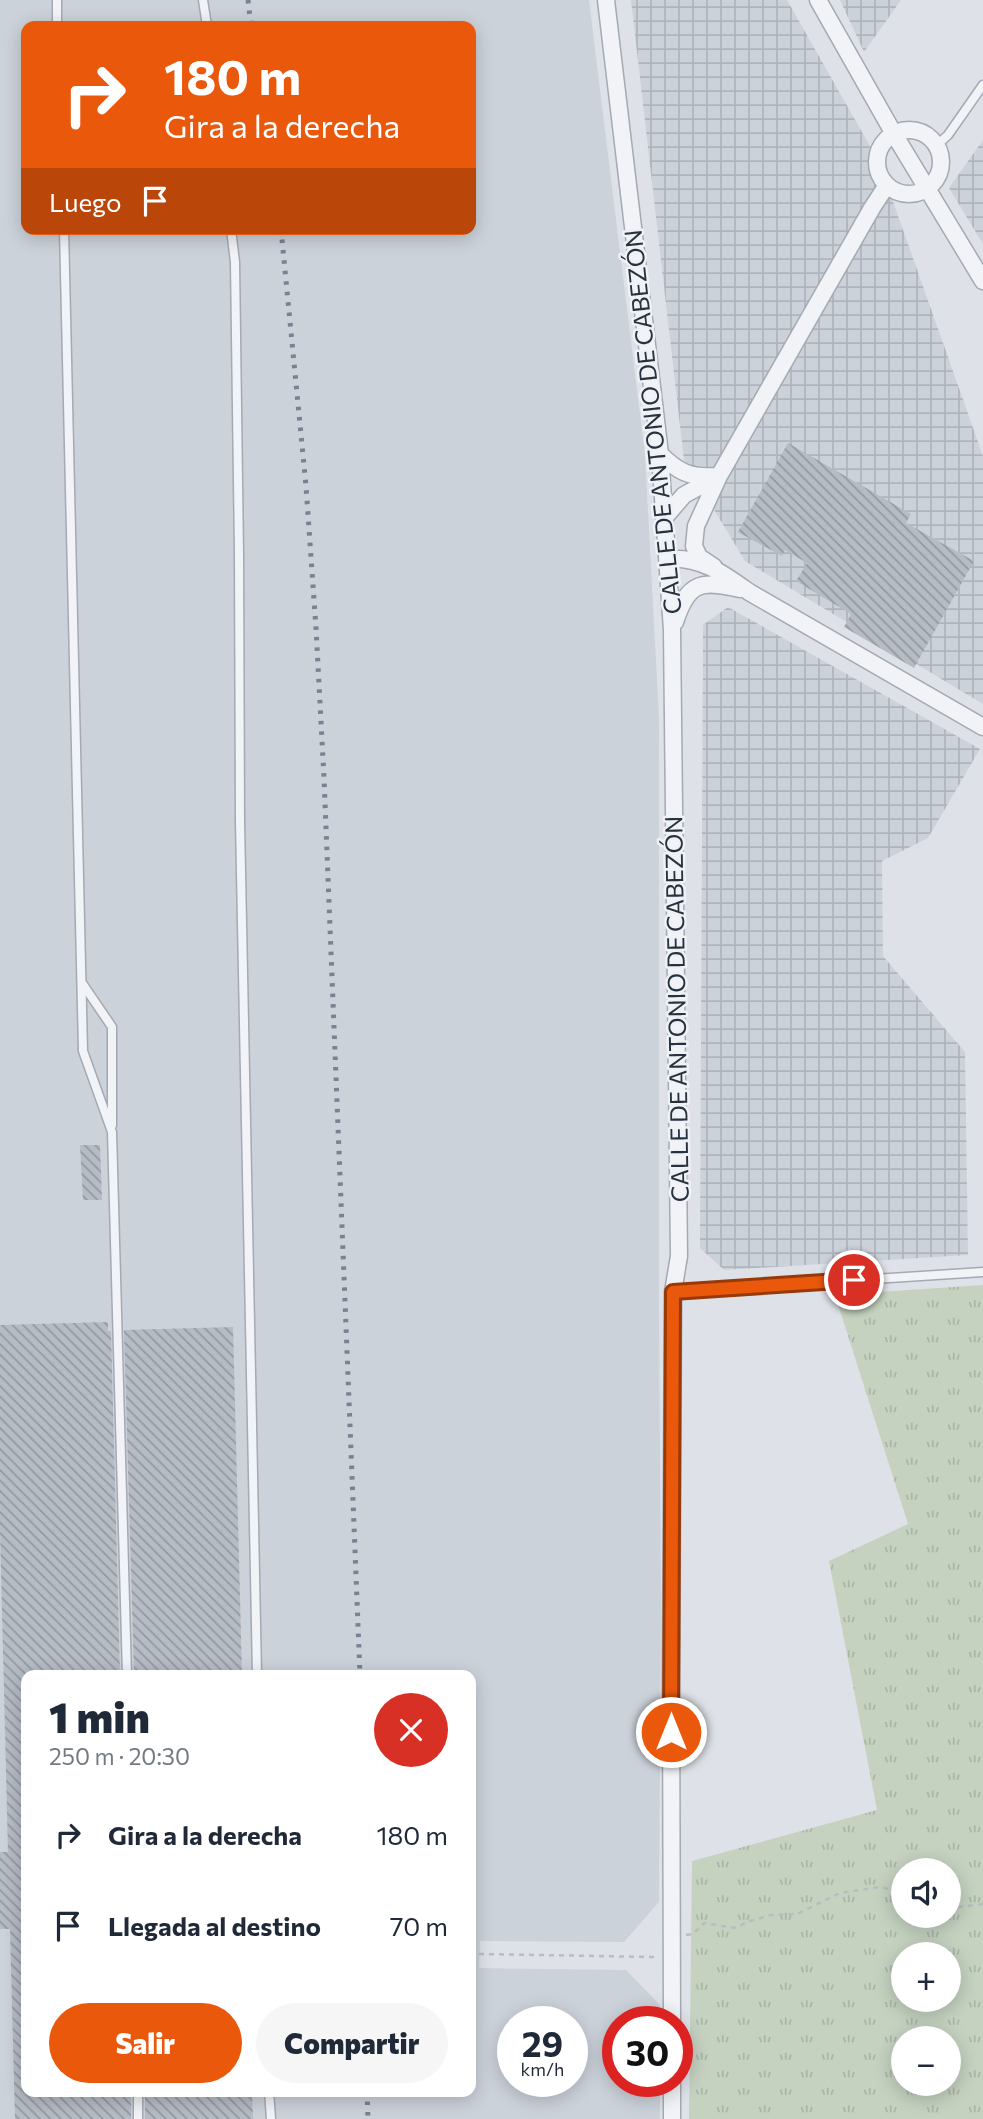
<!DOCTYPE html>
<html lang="es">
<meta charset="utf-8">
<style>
:root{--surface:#fff;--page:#f6f6f7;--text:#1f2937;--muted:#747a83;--accent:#ea580c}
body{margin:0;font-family:Commissioner,sans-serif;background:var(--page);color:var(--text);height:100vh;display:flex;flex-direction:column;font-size:26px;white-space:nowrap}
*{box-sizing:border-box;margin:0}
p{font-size:23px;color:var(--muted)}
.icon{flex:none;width:38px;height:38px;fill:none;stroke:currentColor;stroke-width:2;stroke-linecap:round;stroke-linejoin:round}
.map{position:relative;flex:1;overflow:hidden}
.details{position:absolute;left:21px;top:1670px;width:455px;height:427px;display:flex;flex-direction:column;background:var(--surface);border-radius:14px;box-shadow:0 4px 18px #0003}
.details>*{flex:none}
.top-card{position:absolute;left:21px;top:21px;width:455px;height:214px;border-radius:14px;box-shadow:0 4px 18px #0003;background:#ea580c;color:#fff;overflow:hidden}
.fabs{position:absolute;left:891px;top:1858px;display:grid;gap:14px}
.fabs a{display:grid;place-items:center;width:70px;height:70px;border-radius:50%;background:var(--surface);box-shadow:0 4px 18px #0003;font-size:35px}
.speed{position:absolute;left:497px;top:2006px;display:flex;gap:14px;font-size:35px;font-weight:700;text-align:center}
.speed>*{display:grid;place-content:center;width:91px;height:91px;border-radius:50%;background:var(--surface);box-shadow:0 4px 18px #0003;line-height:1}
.speed small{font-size:18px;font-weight:400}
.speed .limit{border:10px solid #d22;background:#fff;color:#111}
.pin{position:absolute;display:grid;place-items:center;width:60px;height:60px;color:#fff;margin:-30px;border:4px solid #fff;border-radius:50%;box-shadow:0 2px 7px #0007}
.me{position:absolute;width:77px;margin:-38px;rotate:0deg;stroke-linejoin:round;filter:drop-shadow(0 0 5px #0008)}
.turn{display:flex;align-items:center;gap:24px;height:147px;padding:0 28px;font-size:32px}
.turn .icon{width:91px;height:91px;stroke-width:2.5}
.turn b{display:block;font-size:49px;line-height:60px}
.then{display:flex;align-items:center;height:66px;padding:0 28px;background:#0003;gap:14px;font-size:26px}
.round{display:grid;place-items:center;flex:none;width:74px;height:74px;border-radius:37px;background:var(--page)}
.overview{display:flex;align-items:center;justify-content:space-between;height:119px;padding:0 28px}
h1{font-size:42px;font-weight:800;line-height:52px}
.primary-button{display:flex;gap:14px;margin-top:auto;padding:14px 28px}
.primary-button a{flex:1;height:80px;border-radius:42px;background:var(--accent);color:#fff;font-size:28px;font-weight:800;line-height:80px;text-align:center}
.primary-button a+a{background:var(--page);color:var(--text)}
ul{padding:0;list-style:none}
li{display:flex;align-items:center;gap:21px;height:91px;padding:0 28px}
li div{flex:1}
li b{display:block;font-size:26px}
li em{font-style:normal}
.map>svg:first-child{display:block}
.built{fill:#ccd2da;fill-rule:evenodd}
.industrial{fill:url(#industrial-grid)}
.grass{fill:url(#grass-tufts);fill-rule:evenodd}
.building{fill:url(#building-back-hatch)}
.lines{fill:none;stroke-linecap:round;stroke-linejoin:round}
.lane-casing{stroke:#a4a9b2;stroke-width:11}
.street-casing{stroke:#a4a9b2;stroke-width:19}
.path{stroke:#b9bdc2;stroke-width:2.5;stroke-dasharray:5 5;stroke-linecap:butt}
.lane{stroke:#f1f3f6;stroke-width:8}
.street{stroke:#f1f3f6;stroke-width:16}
.rail{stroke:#788291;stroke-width:5;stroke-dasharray:3.5 7;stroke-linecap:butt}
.route-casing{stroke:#983908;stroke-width:18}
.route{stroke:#ea580c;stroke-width:12}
.labels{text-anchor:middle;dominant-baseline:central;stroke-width:5;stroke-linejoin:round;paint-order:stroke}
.street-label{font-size:24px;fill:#28313e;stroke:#eef1f5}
</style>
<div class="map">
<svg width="983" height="2119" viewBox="0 0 983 2119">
<defs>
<pattern id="industrial-grid" width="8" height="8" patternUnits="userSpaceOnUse" patternTransform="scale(1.75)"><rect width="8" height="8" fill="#ccd2da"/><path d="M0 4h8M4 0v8" fill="none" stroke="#afb5bc"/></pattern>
<pattern id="grass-tufts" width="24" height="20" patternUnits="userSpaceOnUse" patternTransform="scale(1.75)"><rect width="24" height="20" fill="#c5d2c0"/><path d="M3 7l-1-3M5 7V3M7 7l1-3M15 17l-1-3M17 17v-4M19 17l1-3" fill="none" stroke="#a9b5a6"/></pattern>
<pattern id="building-back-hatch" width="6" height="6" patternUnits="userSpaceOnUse" patternTransform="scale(1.75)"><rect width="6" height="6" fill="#b6bcc4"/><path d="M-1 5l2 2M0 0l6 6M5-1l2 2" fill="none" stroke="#9499a1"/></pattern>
</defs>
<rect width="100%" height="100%" fill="#dee2e8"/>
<path class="built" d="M0,0h589l56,455 14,262v589l2,300 -2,296 -35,40 -144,-1 -1,27 147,2 34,35v16h-42v60h42v38h-660zM26,26h445v203h-445zM26,1675h445v416h-445zM513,2021h59v60h-59z"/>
<path class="industrial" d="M631,0h156l92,162 104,294v248l-238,-143 -61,-101z
M840,0h61l-37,52z
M983,140v104l-34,-56z
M728,607l252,142 -52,89 -46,23 1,95 82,96 3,203 -244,15 -24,-22 3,-623z"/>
<path class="grass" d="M983,1285v834h-294l3,-258 185,-51 -48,-249 79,-37 -73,-229zM903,1871h45v45h-45zM903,1955h45v45h-45zM903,2039h45v45h-45z"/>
<path class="building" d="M788,443l123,71 -5,9 68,38 -60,107 -70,-41 7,-13 -55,-33 11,-18 -22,-13 -3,6 -44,-24z
M80,1145h20l2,55h-19z
M108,1322v9h3l9,344h-94v416h105v28h-116l-5,-190h-10v-77h8l-8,-322v-205z
M233,1327l9,348h-108l-10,-345z
M145,2091h107l1,28h-108z"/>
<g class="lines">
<defs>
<path id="lane" d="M57,0v26
M203,0l4,26
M937,145l11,-10 35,-50
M64,229l19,822 29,81 15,543
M231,229l4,33 4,292 1,268 17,853
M82,983l30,44v98
M673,1292l310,-20
M138,2091v28
M269,2091l2,28"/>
<path id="street" d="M606,0l54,454 12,176 7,626 -6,36 -2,390 1,339
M818,0l76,134 89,147
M877 162a32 32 0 1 1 64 0a32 32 0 1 1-64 0Z
M660,454c18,18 30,24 56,22
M665,517l19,-22 35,-19
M668,559c32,-3 56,15 81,33l234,135
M714,567l-15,-10 -5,-11 2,-20 23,-50 153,-268 15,-23
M675,622c13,-40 25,-42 65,-33
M672,2119v-38"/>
</defs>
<use href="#lane" class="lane-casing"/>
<use href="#street" class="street-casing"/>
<path class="path" d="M948,1906l11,1 24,-3
M686,1935l7,-1 11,-11 32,5 11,-6 24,-7 26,-1 43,-21 39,-6 24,5
M479,1954l176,3"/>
<use href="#lane" class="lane"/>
<use href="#street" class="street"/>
<path class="rail" d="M248,0l3,26
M281,229l25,257 10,142 8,150 36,897
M367,2091l1,28"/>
</g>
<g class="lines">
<defs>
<path id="route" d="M671,1732l2,-440 181,-12"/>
</defs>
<use href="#route" class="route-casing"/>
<use href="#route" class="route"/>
</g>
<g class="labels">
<g class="street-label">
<text transform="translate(652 422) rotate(-96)">CALLE DE ANTONIO DE CABEZÓN</text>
<text transform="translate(676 1009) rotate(-91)">CALLE DE ANTONIO DE CABEZÓN</text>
</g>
</g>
</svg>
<div class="fabs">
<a><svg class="icon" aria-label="sound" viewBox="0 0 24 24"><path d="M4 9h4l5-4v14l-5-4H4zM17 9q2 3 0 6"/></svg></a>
<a>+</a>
<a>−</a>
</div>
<div class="speed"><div>29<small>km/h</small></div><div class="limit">30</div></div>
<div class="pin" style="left:854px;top:1280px;background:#d93025"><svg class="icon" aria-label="arrive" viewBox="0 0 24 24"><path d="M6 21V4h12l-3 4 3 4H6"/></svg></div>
<svg class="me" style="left:671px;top:1732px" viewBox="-20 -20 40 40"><circle r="17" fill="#ea580c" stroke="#fff" stroke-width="3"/><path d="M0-11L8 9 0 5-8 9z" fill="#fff"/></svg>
<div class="top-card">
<div class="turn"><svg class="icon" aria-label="right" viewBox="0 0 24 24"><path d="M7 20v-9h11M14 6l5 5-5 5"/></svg><div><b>180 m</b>Gira a la derecha</div></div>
<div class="then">Luego<svg class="icon" aria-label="arrive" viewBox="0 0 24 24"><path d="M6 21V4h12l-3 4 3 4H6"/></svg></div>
</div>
<section class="details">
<div class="overview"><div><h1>1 min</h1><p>250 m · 20:30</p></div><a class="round" style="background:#d93025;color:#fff"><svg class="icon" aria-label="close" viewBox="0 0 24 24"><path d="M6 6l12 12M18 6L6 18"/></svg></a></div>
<ul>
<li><svg class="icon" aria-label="right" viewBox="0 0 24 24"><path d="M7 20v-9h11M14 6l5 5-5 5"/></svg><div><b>Gira a la derecha</b></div><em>180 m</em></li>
<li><svg class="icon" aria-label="arrive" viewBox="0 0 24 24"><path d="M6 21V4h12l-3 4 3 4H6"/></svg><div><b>Llegada al destino</b></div><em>70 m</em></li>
</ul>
<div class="primary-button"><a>Salir</a><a>Compartir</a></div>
</section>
</div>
